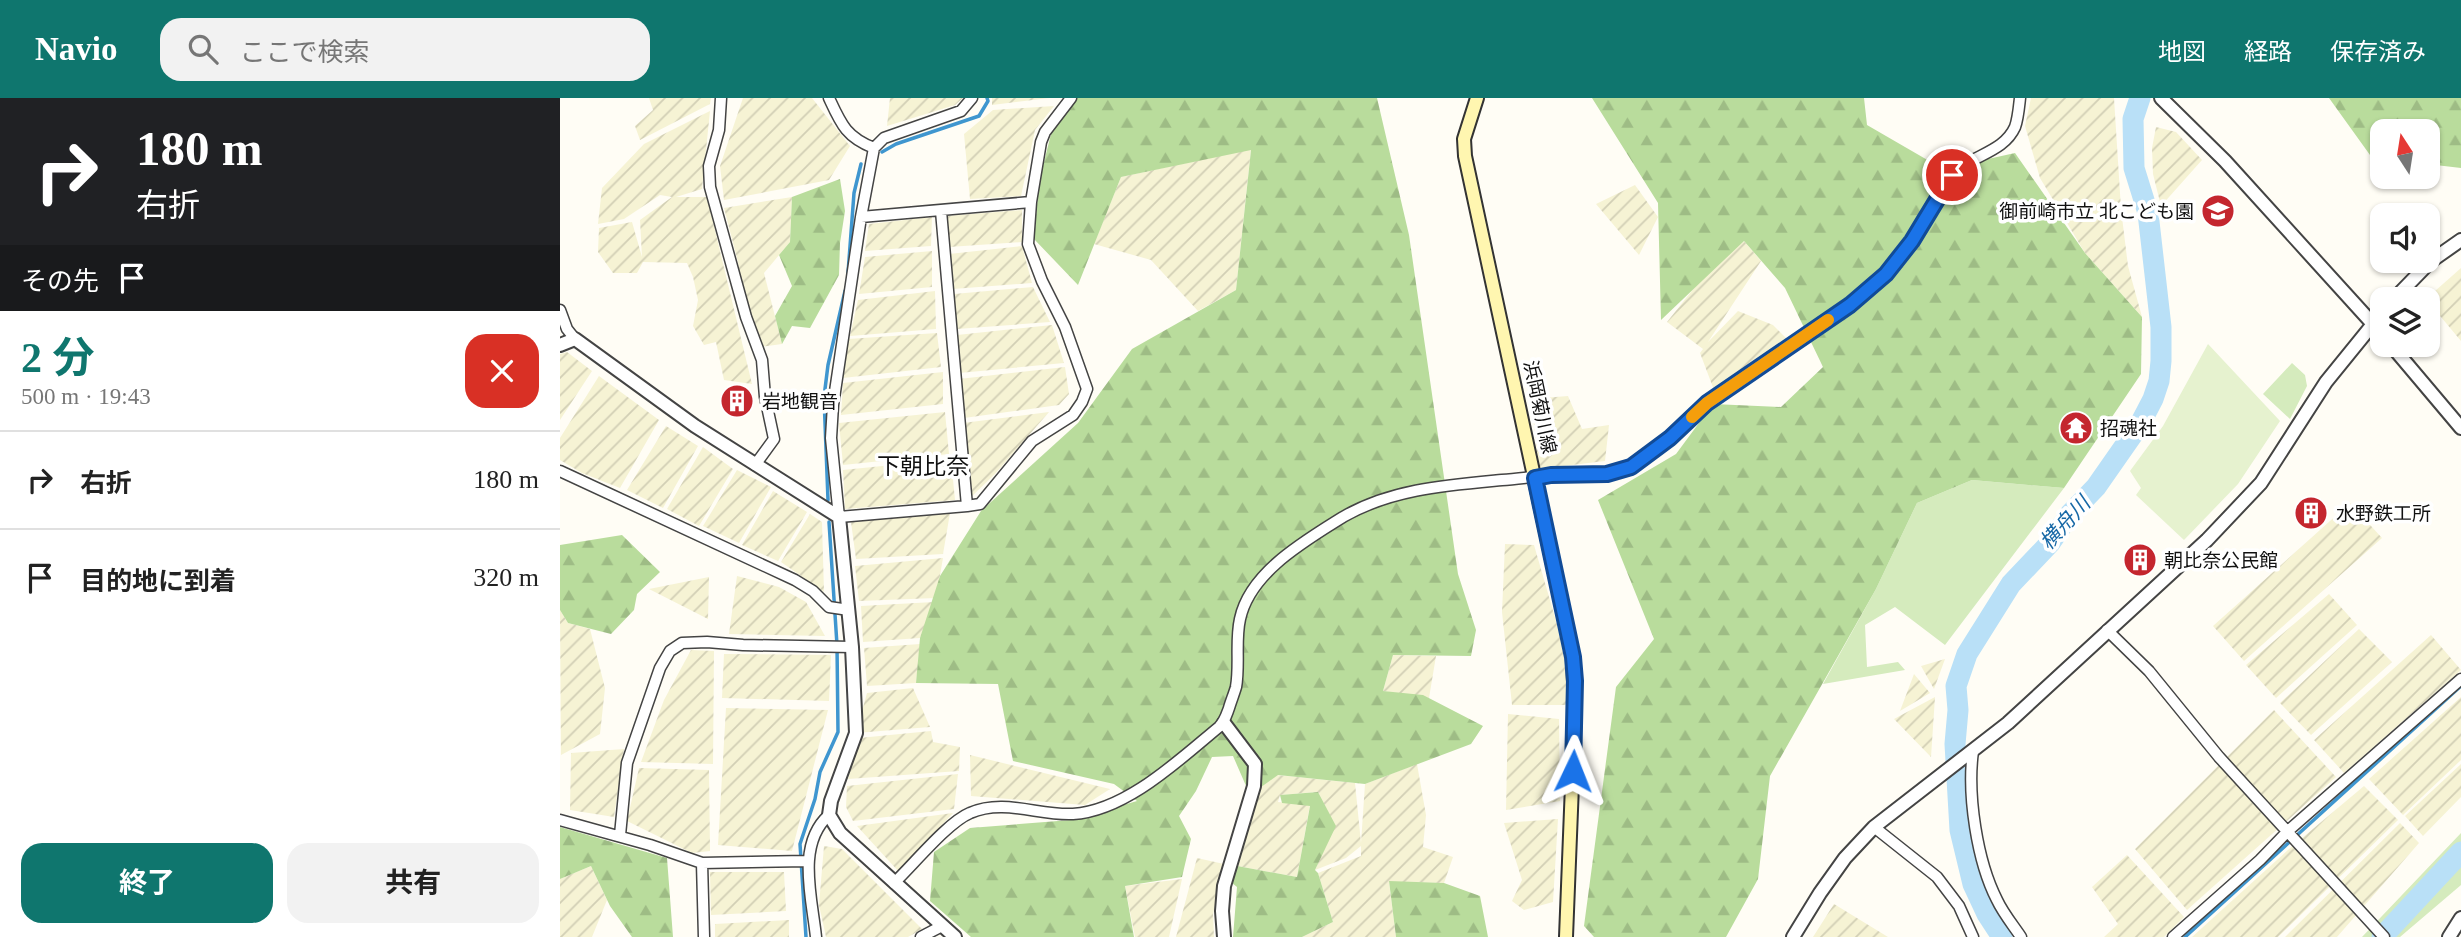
<!DOCTYPE html>
<html lang="ja">
<meta charset="utf-8">
<style>
:root{--surface:#fff;--page:#f2f2f2;--text:#222;--muted:#767676;--line:#e0e0e0;--accent:#0f766e}
body{margin:0;font-family:"Times New Roman","Noto Sans JP",serif;background:var(--page);color:var(--text);height:100vh;display:flex;flex-direction:column;font-size:26px;white-space:nowrap}
*{box-sizing:border-box;margin:0}
p{font-size:23px;color:var(--muted)}
.icon{flex:none;width:38px;height:38px;fill:none;stroke:currentColor;stroke-width:2;stroke-linecap:round;stroke-linejoin:round}
.map{position:relative;flex:1;overflow:hidden}
.drawer{display:flex;flex-direction:column;background:var(--surface);width:560px}
.drawer>*{flex:none}
.banner{background:#202124;color:#fff;overflow:hidden}
.needle{width:46px;rotate:348deg}
.controls{position:absolute;left:1810px;top:21px;display:grid;gap:14px}
.controls a{display:grid;place-items:center;width:70px;height:70px;border-radius:14px;background:var(--surface);box-shadow:0 2px 5px #0004;font-size:35px}
.pin{position:absolute;display:grid;place-items:center;width:60px;height:60px;color:#fff;margin:-30px;border:4px solid #fff;border-radius:50%;box-shadow:0 2px 7px #0007}
.me{position:absolute;width:77px;margin:-38px;rotate:2deg;stroke-linejoin:round;filter:drop-shadow(0 0 5px #0008)}
.turn{display:flex;align-items:center;gap:24px;height:147px;padding:0 21px;font-size:32px}
.turn .icon{width:91px;height:91px;stroke-width:2.5}
.turn b{display:block;font-size:49px;line-height:60px}
.then{display:flex;align-items:center;height:66px;padding:0 21px;background:#0003;gap:14px;font-size:26px}
.round{display:grid;place-items:center;flex:none;width:74px;height:74px;border-radius:21px;background:var(--page)}
.summary{display:flex;align-items:center;justify-content:space-between;height:119px;padding:0 21px}
h1{font-size:42px;font-weight:700;line-height:52px;color:var(--accent)}
.action{display:flex;gap:14px;margin-top:auto;padding:14px 21px}
.action a{flex:1;height:80px;border-radius:21px;background:var(--accent);color:#fff;font-size:28px;font-weight:700;line-height:80px;text-align:center}
.action a+a{background:var(--page);color:var(--text)}
ul{padding:0;list-style:none}
li{display:flex;align-items:center;gap:21px;height:98px;padding:0 21px;border-top:2px solid var(--line)}
li div{flex:1}
li b{display:block;font-size:26px}
li em{font-style:normal}
header{display:flex;align-items:center;gap:42px;box-sizing:border-box;height:98px;padding:0 35px;background:var(--accent);color:#fff}
header strong{font-size:33px}
nav{display:flex;gap:38px;margin-inline-start:auto;font-size:24px}
.search{width:490px;height:63px;background:var(--page);display:flex;align-items:center;gap:18px;box-sizing:border-box;padding:0 24px;border-radius:21px;color:var(--muted);font-size:26px}
main{display:flex;flex:1;min-height:0}
.map>svg:first-child{display:block}
.farmland{fill:url(#farmland-furrows)}
.grass{fill:#d5ebbd}
.forest{fill:url(#forest-firs)}
.pitch{fill:#e6f2cf}
.lines{fill:none;stroke-linecap:round;stroke-linejoin:round}
.stream{stroke:#3f96cf;stroke-width:3.5}
.river{stroke:#b9e0f7;stroke-width:21}
.minor-casing{stroke:#444;stroke-width:13}
.tertiary-casing{stroke:#444;stroke-width:16}
.secondary-casing{stroke:#333;stroke-width:16}
.minor{stroke:#fff;stroke-width:10}
.tertiary{stroke:#fff;stroke-width:12}
.secondary{stroke:#fff6b0;stroke-width:12}
.route-casing{stroke:#114b97;stroke-width:18}
.route{stroke:#1a73e8;stroke-width:12}
.slow{stroke:#f59e0b;stroke-width:12}
.labels{text-anchor:middle;dominant-baseline:central;stroke-width:7;stroke-linejoin:round;paint-order:stroke}
.poi-label{font-size:19px;fill:#111;stroke:#fff;text-anchor:start}
.street-label{font-size:19px;fill:#111;stroke:#fff}
.water-label{font-size:21px;font-style:italic;fill:#1768a6;stroke:#fff}
.quarter-label{font-size:23px;fill:#111;stroke:#fff}
</style>
<header>
<strong>Navio</strong>
<div class="search"><svg class="icon" aria-label="search" viewBox="0 0 24 24"><circle cx="10" cy="10" r="6"/><path d="M15 15l6 6"/></svg>ここで検索</div>
<nav><a>地図</a><a>経路</a><a>保存済み</a></nav>
</header>
<main>
<section class="drawer">
<div class="banner">
<div class="turn"><svg class="icon" aria-label="right" viewBox="0 0 24 24"><path d="M7 20v-9h11M14 6l5 5-5 5"/></svg><div><b>180 m</b>右折</div></div>
<div class="then">その先<svg class="icon" aria-label="arrive" viewBox="0 0 24 24"><path d="M6 21V4h12l-3 4 3 4H6"/></svg></div>
</div>
<div class="summary"><div><h1>2 分</h1><p>500 m · 19:43</p></div><a class="round" style="background:#d93025;color:#fff"><svg class="icon" aria-label="close" viewBox="0 0 24 24"><path d="M6 6l12 12M18 6L6 18"/></svg></a></div>
<ul>
<li><svg class="icon" aria-label="right" viewBox="0 0 24 24"><path d="M7 20v-9h11M14 6l5 5-5 5"/></svg><div><b>右折</b></div><em>180 m</em></li>
<li><svg class="icon" aria-label="arrive" viewBox="0 0 24 24"><path d="M6 21V4h12l-3 4 3 4H6"/></svg><div><b>目的地に到着</b></div><em>320 m</em></li>
</ul>
<div class="action"><a>終了</a><a>共有</a></div>
</section>
<div class="map">
<svg width="1901" height="839" viewBox="0 0 1901 839">
<defs>
<pattern id="farmland-furrows" width="10" height="10" patternUnits="userSpaceOnUse" patternTransform="scale(1.75)"><rect width="10" height="10" fill="#f6f3d4"/><path d="M-1 1l2-2M0 10L10 0M9 11l2-2" fill="none" stroke="#d2cfb5"/></pattern>
<pattern id="forest-firs" width="22" height="20" patternUnits="userSpaceOnUse" patternTransform="scale(1.75)"><rect width="22" height="20" fill="#b9dc9c"/><path d="M5 1l3.5 6h-7zM16 11l3.5 6h-7z" fill="#9ebc85"/></pattern>
</defs>
<rect width="100%" height="100%" fill="#fffdf5"/>
<path class="farmland" d="M89,0h62l-1,6 -70,36 -5,-14 18,-16z
M183,0h69l38,48 -21,34 -105,20 -4,-34z
M330,0h73l-8,7 -68,21z
M432,0h57l-57,7z
M1471,0h83l7,111 7,57 14,51 -57,-64 -45,-75 -15,-52z
M494,8l-19,24 -14,66 -51,3 -6,-65 29,-24z
M150,13l-8,78 -26,8h31l45,187 -28,-4 -8,-38 -12,3 -11,-19 5,-26 -5,-23 -6,-14 -44,-1 -6,11h-24l-15,-21 1,-24 33,-6 10,35 -2,-37 32,-23 -12,-2 -36,24 -26,5 4,-36 42,-44z
M1596,29l20,5 26,28 -41,46 -8,-32 -1,-26z
M691,51l-15,141 -38,21 -47,-51 -57,-16 27,-67z
M1075,87l23,32 -19,38 -43,-51z
M232,99l-2,45 -26,31 18,71 -21,3 -21,-61 -2,-24 -14,-54z
M462,112v32l-73,5 -3,-31z
M372,119l-1,29 -66,5 4,-27z
M1184,143l17,20 -53,81 30,-31 35,14 15,15 -74,50 -14,-37 3,-4 -36,-27 47,-59z
M462,148l10,37 -79,6 -4,-35z
M372,153v36l-73,7 6,-37z
M1901,170v73l-35,-42z
M473,189l17,35 -93,7 -3,-35z
M375,193l1,38 -86,7 8,-36z
M492,227l12,38 -105,10 -2,-38z
M377,235l4,34 -98,11 5,-39z
M7,254l25,19 -32,49v-66z
M505,269l4,27 -10,11 -95,13 -5,-39z
M383,274v32l-102,11 2,-32z
M39,278l60,44 -39,68 -38,-15 -22,-13v-22z
M1008,298l14,33 27,-4 -4,36 -66,8 -8,-70z
M385,314l4,42 -106,11 -4,-42z
M489,314l-54,62 -25,24 -7,-75z
M106,328l32,20 -35,62 -36,-18z
M143,349l30,22 -34,57 -32,-17z
M391,361l4,41 -110,9 -2,-39z
M177,372l34,17 -32,56 -36,-17z
M213,393l34,21 -29,49 -36,-16z
M1790,405l32,35 -138,123 -31,-35z
M390,415l-7,41 -87,5 -5,-37z
M250,416l12,8 2,70 -43,-30z
M945,446l29,1 31,107 2,53h-55l-10,-93z
M383,460l-7,40 -77,3 -4,-35z
M177,478l42,11 27,15 19,34 -96,-2z
M149,479l-1,42 -59,-30z
M1769,496l28,31 -81,73 -30,-33z
M374,504l-14,36 -57,4 -2,-36z
M0,512l8,13 22,6 15,59 -5,46 -39,21z
M1799,531l33,33 -81,73 -31,-32z
M1871,537l30,35 -117,103 -30,-33z
M360,546l-4,39 -49,3 -3,-38z
M131,552l23,1 -1,113 -72,-2 23,-62z
M164,556l107,1 -2,46 -107,-3z
M833,557l43,1 -7,42 -46,-7z
M1385,561l-11,30 -13,-23z
M1354,576l16,19 -30,18z
M353,590l17,39 -74,6 11,-40z
M1375,599l-4,60 -37,-38z
M1901,599v63l-58,55 -34,-36z
M166,610l102,2 -36,141 -74,-6z
M1714,612l62,67 -149,133 -52,-61z
M948,616l51,5 1,82 -54,9z
M371,633l2,11 27,5 -1,24 -111,8 11,-41z
M64,651l-10,68 -44,-7 1,-57z
M410,657l140,34 -25,16 -114,-9z
M857,666l9,51 -3,32 30,10 -9,26 -55,-1 7,55h-94l31,-15 -15,-49 43,-17v-10l-15,12 -31,12 20,-44 -17,-34 -38,3 -2,7 32,3 -13,72 -65,-12 18,-70 27,-20 78,8 6,60 4,-59z
M1901,666v33l-38,39 -18,-20z
M79,670l70,2 1,81 -18,2 -65,-32z
M398,676l-4,35 -101,12 -7,-14 1,-21z
M1804,688l34,34 -120,117h-86l97,-88z
M393,715l-54,59 -42,-46z
M998,721l-5,83 -29,8 -12,-9 10,-21 -18,-57z
M1840,725l19,20 -82,94h-52z
M264,748l18,3 80,80 -14,8h-82l-7,-32z
M1567,757l57,62 -20,20h-60l14,-13 -26,-37z
M637,760l27,6 -11,50 1,23h-38z
M31,768l16,34 -15,37h-32v-58z
M150,774h74l2,39 -75,4z
M622,781l-13,58h-34l-10,-51z
M1274,806l54,33h-75z
M229,822v17h-74v-13z"/>
<path class="grass" d="M1732,265l13,12 2,11 -17,33 -27,-25z
M1412,382l92,8 -119,157 -50,-38 -30,18 2,42 31,-5 7,8 -82,14 53,-95 41,-86z
M1901,735v52l-61,52h-38z"/>
<path class="forest" d="M515,0h302l32,137 49,339 18,56 -5,26 -78,-1 -10,36 40,4 60,31 -12,18 -106,40 -87,-9 -28,20 -17,-39 -21,1 -16,34 -17,25 12,23 -9,38 -57,9 9,51h-163l-41,-36 4,-49 36,-24 101,-8 66,-19 -23,-17 -101,-23 -15,-77 -82,-1 4,-45 20,-62 41,-65 97,-88 54,-74 104,-59 15,-140 -130,27 -43,108 -44,-46 5,-57 12,-48z
M1032,0h272l3,27 76,44 72,-16 70,100 57,64 -1,57 -77,114 -92,-8 -55,23 -41,86 -106,187 -12,103 -32,58h-132l-10,-11 32,-239 38,-48 -56,-139 78,-46 37,-50 68,3 42,-40 -38,-79 -41,-47 -83,79 -3,-117z
M1769,0h132v70l-34,-4v-33h-45v26l-12,-2z
M280,81l5,32 -5,32 -1,32 -29,53 -18,-2 -10,18 -7,-28 17,-30 -13,-31 11,-13 2,-45z
M62,437l38,37 -23,22 -3,16 -23,24 -43,-11 -8,-13v-65z
M758,694l18,34 -21,44 3,3 15,49 -31,15h-69l4,-50 -10,-8 5,-14 65,12 13,-71 -28,-3 -2,-8z
M0,729l107,31 6,79h-41l-22,-31 -19,-40 -31,13z
M829,783l55,2 36,13 8,41h-92z"/>
<path class="pitch" d="M1648,246l72,77 -42,63 -54,56 -48,-45 5,-7 -11,-17 33,-45z"/>
<g class="lines">
<path class="stream" d="M322,54l14,-8 83,-28 9,-15 -1,-3
M288,175l6,-80 7,-29
M268,402l-4,-103 4,-32 17,-74
M246,839l-6,-93 15,-45 5,-27 18,-40 -1,-87 -8,-123
M1625,839l276,-251"/>
<path class="river" d="M1442,839l-15,-23 -14,-30 -13,-54 -5,-86 3,-34 -2,-24 11,-32 44,-70 39,-41 20,-29 26,-27 44,-63 13,-25 6,-18 2,-20v-34l-13,-114 -14,-45 -1,-49 7,-21
M1822,839l79,-85"/>
<defs>
<path id="minor" d="M161,0l-2,32 -10,36 1,21 36,130 16,43 3,37 9,42 -19,26
M269,0c12,26 17,39 45,50
M412,0l-11,13 -77,27 -10,10 -13,69 170,-15 10,-60 4,-10 26,-34
M301,119l-28,188 -2,33 8,79 128,-11 -26,-295
M0,212l7,19 8,10
M0,373l235,109 18,11 16,16 20,3
M407,408l13,-2 52,-63 41,-26 9,-13 5,-13 -22,-62 -23,-46 -14,-37 3,-42
M1547,532l42,41 70,86 165,180
M1413,653c-6,44 4,110 24,149 6,13 16,25 24,37
M0,722l90,25 52,18 2,74
M1314,729l63,50 22,29 14,31
M60,737l7,-72 33,-95 10,-17 12,-8 25,-1 36,3 109,2
M142,765l105,-2
M334,785c19,-18 54,-61 76,-70 34,-15 69,3 103,1 53,-3 107,-55 146,-87 6,-6 7,-11 10,-19 2,-7 5,-14 7,-21 4,-22 -1,-46 4,-68 10,-47 65,-78 103,-102 48,-28 105,-32 159,-37 17,-1 34,-4 52,-5 25,-2 50,2 73,-7 31,-12 55,-46 81,-66 57,-44 124,-76 176,-126 29,-29 43,-67 67,-99 17,-22 52,-23 64,-50 3,-8 4,-20 5,-29
M256,839c-4,-39 -20,-93 13,-122
M361,839l21,-11
M1613,839l87,-77 29,-30 172,-151"/>
<path id="tertiary" d="M1601,0l64,63 157,173
M1834,201l37,-38 30,-21
M0,247l15,-6 120,87 144,91 13,130 4,86 -25,68 -2,14 11,18 115,104
M1831,247l70,83
M664,625l31,41 -1,22 -30,100 -2,25 2,26
M1233,839l27,-44 25,-35 29,-31 134,-104 199,-183 54,-57 65,-101 56,-69
M1889,839l12,-19"/>
<path id="secondary" d="M917,0l-13,41 1,17 108,501 2,52 -9,228"/>
</defs>
<use href="#minor" class="minor-casing"/>
<use href="#tertiary" class="tertiary-casing"/>
<use href="#secondary" class="secondary-casing"/>
<use href="#minor" class="minor"/>
<use href="#tertiary" class="tertiary"/>
<use href="#secondary" class="secondary"/>
</g>
<g class="lines">
<defs>
<path id="route" d="M1013,673l2,-90 -2,-24 -38,-179 16,-3 56,-1 24,-7 39,-29 37,-35 143,-98 36,-31 26,-33 40,-66"/>
</defs>
<use href="#route" class="route-casing"/>
<use href="#route" class="route"/>
<path class="slow" d="M1132,319l15,-14 121,-83"/>
</g>
<defs>
<symbol id="school-disc" viewBox="-11 -11 22 22"><circle r="9.5" fill="#c4262e" stroke="#fff"/><path d="M0-5L7-2L0 1L-7-2ZM-4 1L0 2.5L4 1V4Q0 6-4 4Z" fill="#fff"/></symbol>
<symbol id="building-disc" viewBox="-11 -11 22 22"><circle r="9.5" fill="#c4262e" stroke="#fff"/><path d="M-4-6H4V6H1V3H-1V6H-4ZM-2.5-4.3h1.7v1.8h-1.7ZM.8-4.3h1.7v1.8H.8ZM-2.5-1h1.7V.8h-1.7ZM.8-1h1.7V.8H.8Z" fill="#fff"/></symbol>
<symbol id="temple-disc" viewBox="-11 -11 22 22"><circle r="9.5" fill="#c4262e" stroke="#fff"/><path d="M0-6L5-2H3V0L6.5 2.5H4V6H1.5V3h-3V6H-4V2.5H-6.5L-3 0V-2H-5Z" fill="#fff"/></symbol>
</defs>
<g fill-rule="evenodd">
<use href="#school-disc" x="1639" y="94" width="38" height="38"/>
<use href="#building-disc" x="158" y="284" width="38" height="38"/>
<use href="#temple-disc" x="1497" y="311" width="38" height="38"/>
<use href="#building-disc" x="1732" y="396" width="38" height="38"/>
<use href="#building-disc" x="1561" y="443" width="38" height="38"/>
</g>
<g class="labels">
<g class="poi-label">
<text x="1634" y="113" text-anchor="end">御前崎市立 北こども園</text>
<text x="202" y="303">岩地観音</text>
<text x="1540" y="330">招魂社</text>
<text x="1776" y="415">水野鉄工所</text>
<text x="1604" y="462">朝比奈公民館</text>
</g>
<g class="street-label">
<text transform="translate(980 309) rotate(78)">浜岡菊川線</text>
</g>
<g class="water-label">
<text transform="translate(1505 425) rotate(-48)">横舟川</text>
</g>
<g class="quarter-label">
<text x="363" y="368">下朝比奈</text>
</g>
</g>
</svg>
<div class="controls">
<a><svg class="needle" viewBox="-14 -14 28 28"><path d="M0-13l5 13h-10z" fill="#e53935"/><path d="M0 13l5-13h-10z" fill="#767676"/></svg></a>
<a><svg class="icon" aria-label="sound" viewBox="0 0 24 24"><path d="M4 9h4l5-4v14l-5-4H4zM17 9q2 3 0 6"/></svg></a>
<a><svg class="icon" aria-label="layers" viewBox="0 0 24 24"><path d="M12 4l9 5-9 5-9-5zM3 14l9 5 9-5"/></svg></a>
</div>
<div class="pin" style="left:1392px;top:77px;background:#d93025"><svg class="icon" aria-label="arrive" viewBox="0 0 24 24"><path d="M6 21V4h12l-3 4 3 4H6"/></svg></div>
<svg class="me" style="left:1013px;top:673px" viewBox="-20 -20 40 40"><path d="M0-17L14 15 0 8-14 15z" fill="#1a73e8" stroke="#fff" stroke-width="4"/></svg>
</div>
</main>
